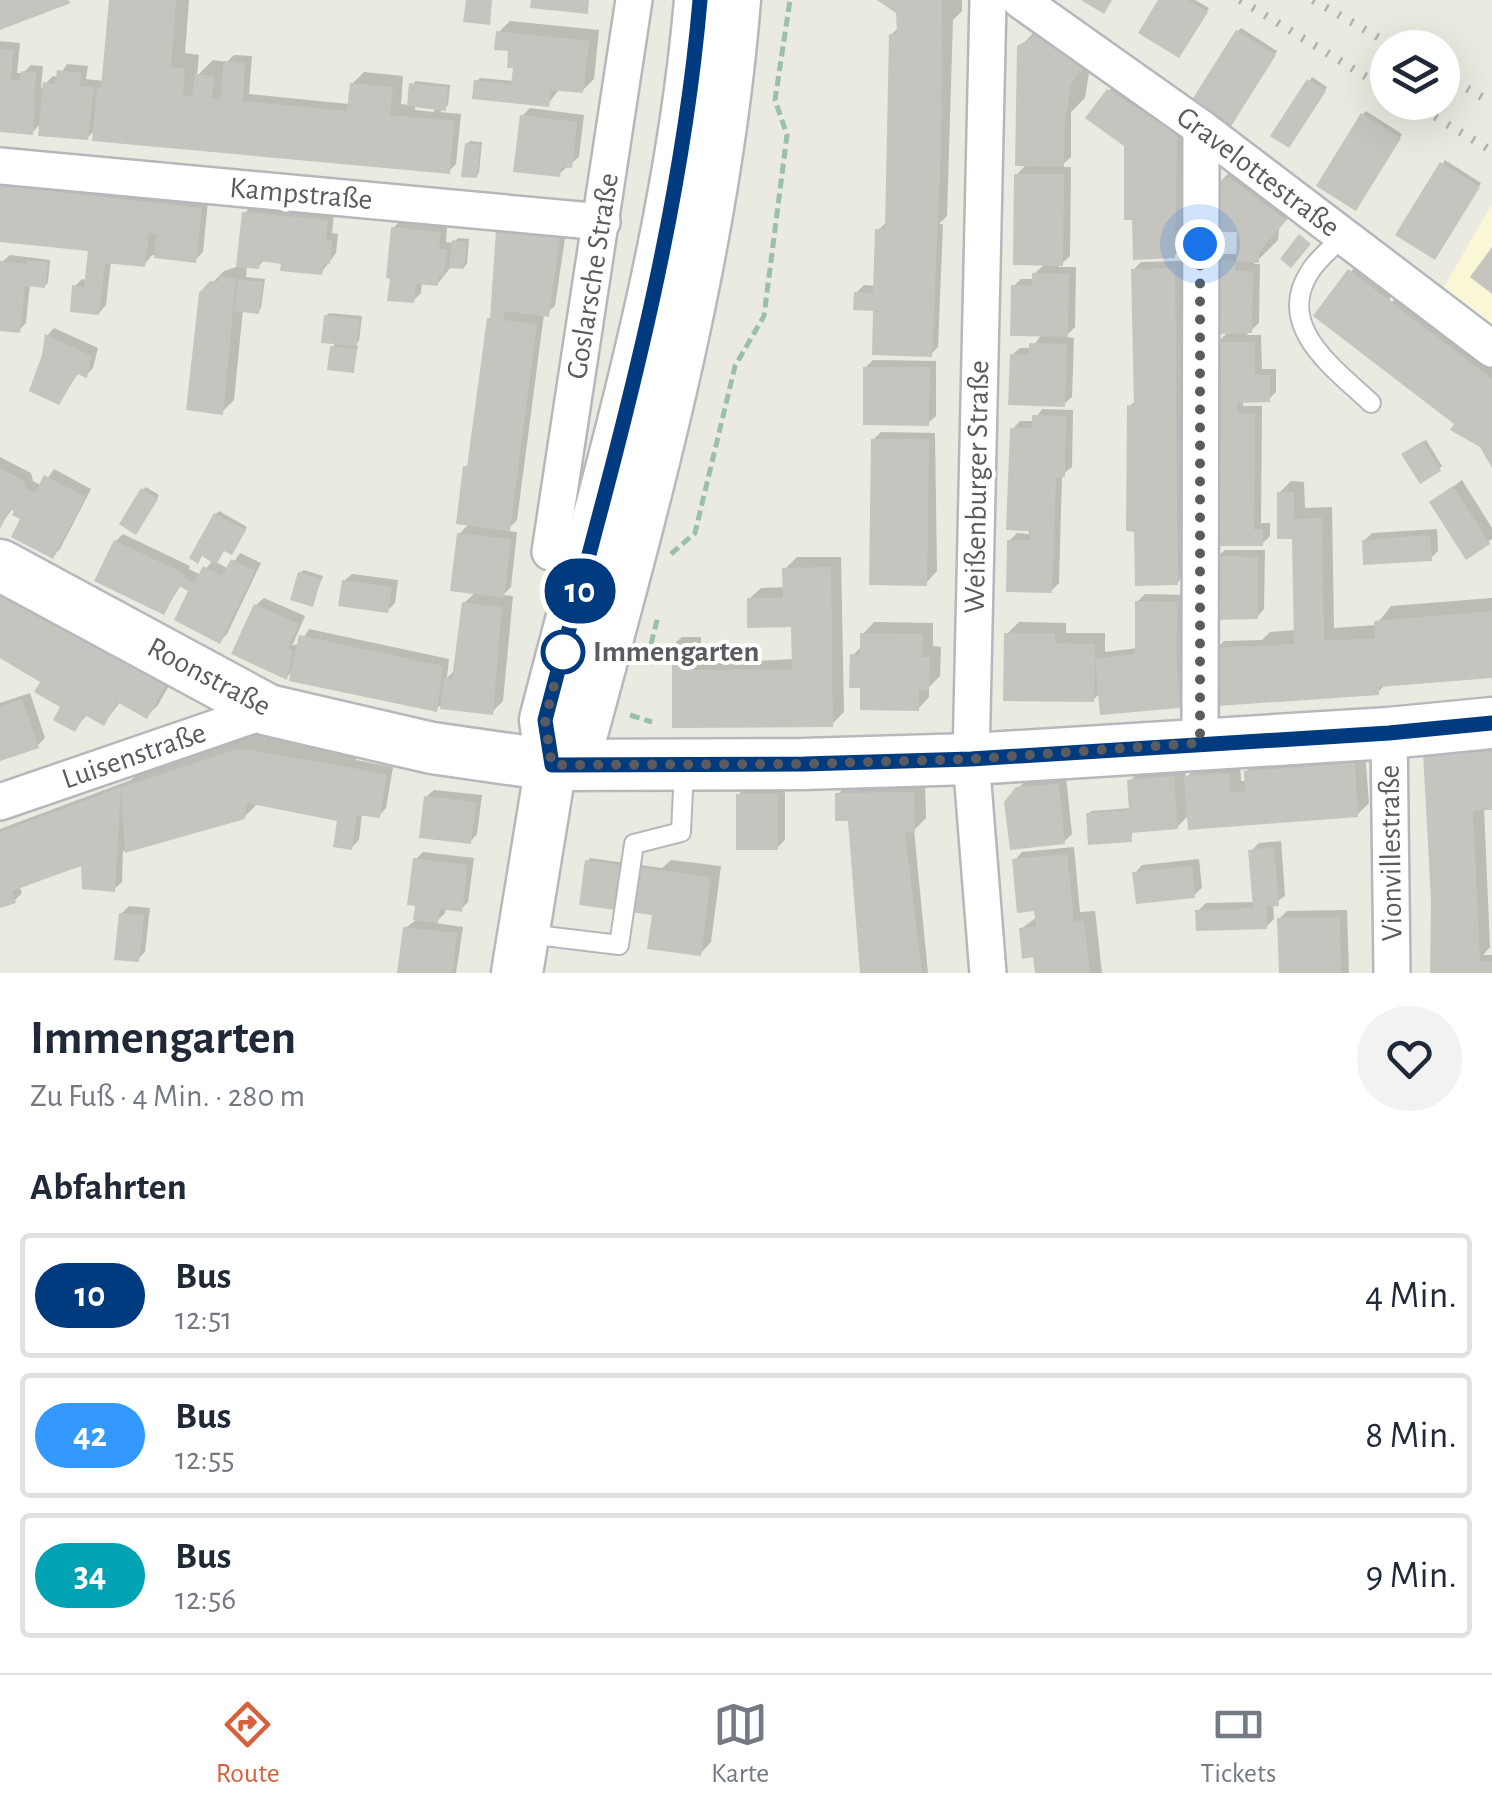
<!DOCTYPE html>
<html lang="de">
<head>
<meta charset="utf-8">
<style>
  :root { --surface:#fff; --page:#f2f2f3; --text:#1f2937; --muted:#747a83; --line:#e0e1e3; --accent:#d7613b }
  body { margin:0; font-family:"Alegreya Sans",sans-serif; background:var(--page); color:var(--text); height:100vh; display:flex; flex-direction:column; font-size:38px; white-space:nowrap }
  * { box-sizing:border-box; margin:0 }
  p { font-size:32px; color:var(--muted) }
  .icon { flex:none; width:55px; height:55px; fill:none; stroke:currentColor; stroke-width:2; stroke-linecap:round; stroke-linejoin:round }
  .map { position:relative; height:973px; overflow:hidden }
  .details { display:flex; flex-direction:column; background:var(--surface); flex:1 }
  .details>* { flex:none }
  .badge { padding:0 20px; border-radius:32px; font-size:35px; line-height:65px }
  .tools { position:absolute; left:1370px; top:30px; display:grid; gap:20px }
  .tools a { display:grid; place-items:center; width:90px; height:90px; border-radius:50%; background:var(--surface); box-shadow:0 10px 40px #0002; font-size:50px }
  .you { position:absolute; width:50px; height:50px; margin:-25px; border:8px solid #fff; border-radius:50%; background:#1a73e8; box-shadow:0 0 0 15px #1a73e833 }
  .map>.badge { position:absolute; translate:-50% -50%; box-shadow:0 0 0 5px #fff }
  h2 { padding:0 30px; font-size:38px; line-height:90px }
  .round { display:grid; place-items:center; flex:none; width:105px; height:105px; border-radius:52px; background:var(--page) }
  .summary { display:flex; align-items:center; justify-content:space-between; height:170px; padding:0 30px }
  h1 { font-size:48px; font-weight:700; line-height:75px }
  ul { padding:0; list-style:none }
  li { display:flex; align-items:center; gap:30px; height:125px; margin:0 20px 15px; padding:0 10px; border:5px solid var(--line); border-radius:10px }
  li div { flex:1 }
  li b { display:block; font-size:38px }
  li em { font-style:normal }
  li .badge { min-width:110px; font-weight:700; text-align:center }
  .menu { display:flex; justify-content:space-around; align-items:center; height:140px; border-top:2px solid var(--line); background:var(--surface); font-size:28px; color:var(--muted) }
  .menu a { display:grid; justify-items:center; gap:5px }
  .menu .selected { color:var(--accent) }
  .map>svg:first-child { display:block }
  .commercial { fill:#faf7d7 }
  .shadow { fill:#0003; fill-rule:evenodd }
  .building { fill:#c6c4be }
  .lines { fill:none; stroke-linecap:round; stroke-linejoin:round }
  .lane-casing { stroke:#b6b7bc; stroke-width:22 }
  .street-casing { stroke:#b6b7bc; stroke-width:40 }
  .secondary-casing { stroke:#b7b8be; stroke-width:55 }
  .path { stroke:#9ac0ab; stroke-width:5; stroke-dasharray:10 5; stroke-linecap:butt }
  .lane { stroke:#fff; stroke-width:18 }
  .street { stroke:#fff; stroke-width:35 }
  .secondary { stroke:#fff; stroke-width:50 }
  .rail { stroke:#b1b2b2; stroke-width:8; stroke-dasharray:2.5 12; stroke-linecap:butt }
  .line-casing { stroke:#fff; stroke-width:22 }
  .line { stroke:#003b80; stroke-width:15 }
  .walk { stroke:#595b60; stroke-width:10; stroke-dasharray:0 18 }
  .stop-dot { fill:#fff; stroke:#003b80; stroke-width:5 }
  .labels { text-anchor:middle; dominant-baseline:central; stroke-width:8; stroke-linejoin:round; paint-order:stroke }
  .street-label { font-size:30px; fill:#595b60; stroke:#fff }
  .stop-label { font-size:30px; font-weight:bold; fill:#595b60; stroke:#fff; text-anchor:start }
</style>
</head>
<body>
<div class="map">
<svg width="1492" height="973" viewBox="0 0 1492 973">
  <rect width="100%" height="100%" fill="#ebeae1"/>
  <!-- commercial -->
  <polygon class="commercial" points="1492,204 1492,336 1441,292"/>
  <!-- shadow -->
  <g class="shadow">
    <path d="M 111,0 L 189,0 L 185,53 L 199,55 L 197,76 L 213,60 L 227,62 L 234,55 L 252,56 L 249,94 L 349,104 L 352,84 L 364,72 L 403,76 L 401,104 L 409,105 L 415,81 L 450,85 L 448,105 L 440,112 L 461,114 L 456,164 L 449,171 L 96,129 L 87,138 L 42,122 L 32,133 L 0,130 L 0,41 L 20,43 L 17,73 L 23,73 L 31,65 L 43,66 L 41,88 L 53,76 L 59,77 L 67,64 L 88,66 L 86,79 L 104,81 ZM 415,105 L 435,107 L 434,112 L 415,110 Z"/>
    <polygon points="881,0 962,0 962,11 953,20 947,216 939,224 943,224 938,347 931,354 856,293 864,285 876,286 878,230 887,222 891,35 899,27 898,11"/>
    <polygon points="1161,0 1195,0 1209,8 1182,52"/>
    <polygon points="510,21 599,30 594,79 582,91 560,88 548,104 477,81 480,78 514,81 516,66 511,49 499,32"/>
    <polygon points="1041,25 1091,61 1085,98 1071,112 1071,157 1060,167 1071,167 1070,256 1058,267 1076,267 1075,327 1065,337 1074,338 1072,397 1064,404 1012,355 1020,348 1032,348 1042,334 1014,286 1021,279 1034,279 1034,274 1046,263 1016,175 1027,164 1020,47"/>
    <polygon points="1241,28 1277,51 1233,122 1238,31"/>
    <polygon points="1129,70 1197,112 1194,162 1181,175 1181,248 1174,256 1109,91"/>
    <polygon points="1312,77 1327,87 1291,142 1273,135"/>
    <polygon points="530,108 584,115 579,157 559,174 522,116"/>
    <polygon points="1366,111 1402,134 1358,205 1363,114"/>
    <polygon points="470,141 482,142 479,173 476,176 467,144"/>
    <polygon points="1445,160 1481,183 1437,253 1398,234"/>
    <polygon points="1234,168 1305,198 1279,229 1278,240 1254,264 1260,264 1259,323 1246,335 1261,335 1262,369 1276,369 1276,392 1269,399 1243,400 1243,406 1262,406 1261,523 1270,523 1270,536 1262,544 1216,544 1217,343 1229,331 1217,261 1224,254 1239,254 1240,229 1213,189"/>
    <polygon points="0,181 208,201 203,252 195,260 152,255 144,265 111,261 106,305 99,313 74,287 82,279 87,280 90,249 0,240"/>
    <polygon points="252,205 334,213 332,233 338,234 336,253 321,273 265,259 258,267 247,265 246,277 265,279 261,308 258,311 243,309 234,400 222,412 201,294 224,271 239,266 245,213"/>
    <polygon points="401,220 447,225 446,242 454,243 458,238 469,239 467,264 464,267 452,266 437,284 422,282 421,293 413,301 393,228"/>
    <polygon points="506,225 566,231 555,306 544,314 517,520 506,531 517,532 511,587 503,595 513,596 503,701 492,712 439,706 436,709 294,669 287,677 234,653 256,605 264,598 305,616 292,646 300,643 309,629 449,659 447,678 456,669 464,603 476,592 459,534 470,523 465,467 470,462 489,319 492,316 499,232"/>
    <polygon points="10,255 50,260 48,283 44,286 30,284 26,323 19,330 0,328 2,262"/>
    <polygon points="1181,261 1184,575 1177,583 1130,406 1136,400 1133,270 1141,262"/>
    <polygon points="1358,263 1395,291 1389,299 1392,302 1412,281 1492,343 1492,463 1466,415 1317,315"/>
    <polygon points="329,313 362,316 359,341 354,346 358,346 353,370 332,347 337,342 326,316"/>
    <polygon points="54,328 98,348 93,368 86,375 79,372 59,402 44,356 47,336"/>
    <polygon points="873,360 936,361 936,416 928,423 865,368"/>
    <polygon points="1042,409 1073,410 1072,467 1062,475 1059,583 1051,591 1009,541 1017,533 1029,534 1013,429 1020,421 1034,421"/>
    <polygon points="881,432 935,433 937,571 926,583 873,440"/>
    <polygon points="1426,440 1442,466 1439,469 1408,451"/>
    <polygon points="0,457 31,473 33,481 42,486 54,469 91,489 60,549 53,556 13,508 0,526"/>
    <polygon points="1462,480 1492,528 1492,539 1467,556 1432,502"/>
    <polygon points="1291,481 1304,482 1305,508 1332,507 1334,628 1376,625 1391,606 1492,598 1492,676 1386,684 1378,692 1216,649 1224,641 1262,640 1270,632 1296,630 1294,537 1279,493"/>
    <polygon points="146,487 159,495 139,529 143,490"/>
    <polygon points="219,511 247,527 234,549 225,548 216,562 229,569 240,553 261,563 227,634 220,641 192,590 181,585 164,612 116,541 123,534 190,566 189,569 201,575 213,560 216,514"/>
    <polygon points="1437,529 1438,551 1431,558 1364,541 1372,533"/>
    <polygon points="1225,550 1265,550 1264,609 1257,617 1217,557"/>
    <polygon points="797,557 841,557 844,712 832,724 727,726 674,644 682,637 701,637 701,664 794,659 794,625 749,599 761,588 785,587 785,569"/>
    <polygon points="304,570 323,576 312,604 300,573"/>
    <polygon points="352,574 398,580 395,603 387,611 344,581"/>
    <polygon points="1145,594 1184,595 1182,641 1187,641 1191,694 1179,706 1101,692 1093,700 1007,634 1019,622 1066,623 1066,633 1105,633 1105,652 1138,648 1137,602"/>
    <polygon points="874,622 933,623 933,646 941,647 940,676 929,687 929,697 918,709 852,656 863,645 863,634"/>
    <polygon points="0,656 177,671 158,705 147,716 121,701 104,723 88,714 74,729 63,706 44,681"/>
    <polygon points="30,693 45,738 38,745 0,759 0,703"/>
    <polygon points="257,733 357,751 356,760 393,767 386,808 379,816 362,814 359,840 351,848 339,819 258,803 244,817 123,851 122,882 114,889 83,862 19,886 22,893 14,901 0,906 0,829 131,780 139,773"/>
    <polygon points="1492,739 1492,808 1484,808 1490,947 1483,955 1492,955 1492,973 1432,973 1433,900 1426,754"/>
    <polygon points="1365,753 1369,803 1357,815 1190,814 1177,827 1133,830 1131,839 1088,814 1091,811 1132,808 1130,781 1141,770 1184,766 1186,778 1199,765 1240,762 1241,781 1247,781 1246,772 1258,760"/>
    <polygon points="1066,777 1072,834 1064,842 1018,789 1026,780"/>
    <polygon points="925,782 926,818 914,830 928,973 863,973 850,818 838,794 849,783"/>
    <polygon points="746,787 785,787 785,840 777,848 738,795"/>
    <polygon points="434,790 482,795 477,834 470,842 426,797"/>
    <polygon points="1281,841 1285,896 1273,904 1274,919 1266,927 1198,911 1206,903 1255,902 1251,851 1259,843"/>
    <polygon points="1074,847 1080,912 1095,911 1102,973 1037,973 1035,954 1021,929 1037,917 1015,860 1022,852"/>
    <polygon points="423,852 474,858 468,902 461,909 446,908 445,913 435,923 463,927 456,973 400,973 405,928 415,921 418,904 415,860"/>
    <polygon points="590,858 662,868 671,860 721,866 711,942 700,954 654,912 587,861"/>
    <polygon points="1199,859 1202,888 1194,895 1135,873 1142,865"/>
    <polygon points="129,906 150,908 145,952 138,959 121,914"/>
    <polygon points="1347,910 1349,973 1281,973 1279,919 1287,911"/>
  </g>
  <!-- building -->
  <g class="building">
    <polygon points="0,0 68,0 71,3 0,30"/>
    <polygon points="109,0 176,0 171,67 185,69 183,95 192,96 195,74 214,76 212,98 220,99 224,61 245,63 243,101 347,111 350,83 393,87 390,115 454,121 450,174 92,141 97,87 101,88"/>
    <polygon points="466,0 492,0 490,25 463,22"/>
    <polygon points="531,0 589,0 588,14 530,8"/>
    <polygon points="877,0 942,0 941,149 932,357 872,355 873,311 853,310 854,292 873,293 875,229 885,229 889,34 897,34 896,13"/>
    <polygon points="1081,0 1112,0 1104,14"/>
    <polygon points="1158,0 1188,0 1208,12 1179,58 1138,33"/>
    <polygon points="1236,30 1276,55 1230,128 1190,103"/>
    <polygon points="496,31 589,41 583,93 551,90 549,107 472,99 474,80 511,84 513,68 507,68 508,51 494,50"/>
    <polygon points="1039,34 1084,67 1071,84 1065,122 1064,167 1015,166 1017,46"/>
    <polygon points="0,49 13,50 11,80 20,81 21,71 36,73 33,135 0,132"/>
    <polygon points="57,70 81,73 80,86 94,87 88,140 38,136 43,82 55,84"/>
    <polygon points="1307,79 1326,91 1289,148 1270,136"/>
    <polygon points="409,83 448,87 446,111 407,106"/>
    <polygon points="1107,89 1177,133 1175,258 1133,260 1132,220 1124,220 1124,146 1085,118"/>
    <polygon points="1361,113 1401,138 1356,211 1316,186"/>
    <polygon points="520,115 577,122 572,168 561,167 560,177 513,172"/>
    <polygon points="465,143 480,145 477,178 461,177"/>
    <polygon points="1440,162 1480,187 1435,260 1395,235"/>
    <polygon points="1014,174 1064,174 1063,266 1013,265"/>
    <polygon points="1229,177 1286,220 1259,252 1259,263 1236,261 1235,271 1253,271 1252,333 1214,334 1214,260 1236,261 1237,232 1214,232 1210,188"/>
    <polygon points="0,185 202,208 196,263 154,258 156,234 149,233 145,267 105,263 99,315 70,312 72,285 84,287 88,251 0,242"/>
    <polygon points="242,212 328,220 326,240 332,241 330,264 324,263 322,275 280,271 281,264 260,261 259,269 236,267"/>
    <polygon points="391,227 441,232 439,249 447,250 444,277 439,276 438,286 416,284 414,303 387,301 390,279 386,278"/>
    <polygon points="496,231 560,237 549,317 505,311 503,320 537,324 510,531 456,524 463,466 467,467 487,318 490,318"/>
    <polygon points="1299,234 1311,244 1291,268 1280,259"/>
    <polygon points="452,240 467,242 464,269 449,268"/>
    <polygon points="1492,247 1492,294 1470,277"/>
    <polygon points="27,260 48,262 45,288 25,286 20,333 0,331 0,261 27,264"/>
    <polygon points="1175,268 1178,585 1135,586 1134,532 1126,531 1127,405 1134,406 1131,269"/>
    <polygon points="1348,269 1492,379 1492,468 1480,447 1450,430 1454,424 1313,316"/>
    <polygon points="1032,273 1069,274 1068,337 1010,336 1011,285 1032,285"/>
    <polygon points="219,276 236,278 223,415 186,410 199,293 210,281 218,282"/>
    <polygon points="238,279 263,282 259,314 234,311"/>
    <polygon points="324,315 360,319 357,346 321,343"/>
    <polygon points="45,334 92,356 87,378 77,374 59,405 29,391 42,355"/>
    <polygon points="1214,342 1255,342 1255,375 1270,375 1270,402 1237,403 1237,413 1255,413 1254,530 1263,529 1263,546 1214,546"/>
    <polygon points="1029,343 1067,344 1065,407 1008,405 1010,354 1029,355"/>
    <polygon points="330,346 357,349 354,373 327,370"/>
    <polygon points="863,367 930,367 929,426 863,425"/>
    <polygon points="1032,415 1066,416 1065,477 1056,478 1052,593 1006,592 1007,540 1030,540 1030,531 1006,530 1010,428 1032,428"/>
    <polygon points="871,439 929,439 927,586 869,585"/>
    <polygon points="1423,441 1441,471 1420,484 1401,454"/>
    <polygon points="0,468 24,481 26,488 35,493 44,475 86,497 53,559 11,537 20,519 12,515 14,511 10,509 0,529"/>
    <polygon points="1453,486 1490,544 1466,560 1429,502"/>
    <polygon points="141,488 158,499 136,535 119,524"/>
    <polygon points="1277,492 1294,492 1294,519 1322,518 1324,641 1375,638 1374,621 1492,611 1492,678 1379,687 1379,695 1217,706 1214,648 1294,644 1292,539 1277,539"/>
    <polygon points="214,513 246,530 232,555 224,551 216,565 202,556 198,564 189,558"/>
    <polygon points="457,533 511,539 504,598 450,591"/>
    <polygon points="1430,535 1432,561 1363,565 1362,540"/>
    <polygon points="114,540 185,574 183,577 194,583 203,566 222,576 231,559 255,571 220,644 174,620 188,591 179,586 164,615 94,581"/>
    <polygon points="1215,556 1258,557 1258,619 1214,620"/>
    <polygon points="831,567 833,727 672,728 672,643 694,643 694,670 792,669 791,627 747,628 747,598 783,598 782,568"/>
    <polygon points="298,572 321,579 313,607 290,600"/>
    <polygon points="342,580 392,587 388,613 338,606"/>
    <polygon points="0,592 167,683 147,719 117,702 104,726 85,715 75,732 53,720 60,707 34,692 40,682 0,658"/>
    <polygon points="1135,601 1178,602 1176,651 1180,708 1100,715 1095,659 1135,654"/>
    <polygon points="462,602 502,607 493,715 440,709 444,677 452,679"/>
    <polygon points="254,604 299,624 288,649 293,650 287,680 231,654"/>
    <polygon points="860,633 923,634 922,657 930,657 929,691 919,690 919,711 860,710 860,688 849,688 850,654 860,655"/>
    <polygon points="1004,633 1055,633 1055,643 1095,644 1094,702 1003,701"/>
    <polygon points="299,635 443,666 437,712 289,681"/>
    <polygon points="22,699 39,748 0,761 0,707"/>
    <polygon points="240,748 387,774 380,818 357,815 352,850 333,847 337,821 247,803 245,819 125,853 121,787"/>
    <polygon points="1492,749 1492,810 1473,811 1480,961 1492,961 1492,973 1430,973 1431,900 1423,753"/>
    <polygon points="1355,763 1358,817 1188,830 1184,776 1229,773 1230,792 1245,791 1244,771"/>
    <polygon points="1174,776 1178,829 1131,833 1132,842 1088,845 1086,813 1129,810 1127,780"/>
    <polygon points="1059,784 1065,844 1010,850 1004,802 1016,787"/>
    <polygon points="121,787 115,892 82,889 81,866 12,891 16,903 0,908 0,832"/>
    <polygon points="914,792 915,832 905,832 922,973 860,973 848,821 835,821 835,793"/>
    <rect x="736" y="794" width="42" height="56"/>
    <polygon points="424,796 476,802 471,844 419,838"/>
    <polygon points="1274,847 1279,906 1267,907 1267,929 1196,931 1195,910 1253,908 1248,850"/>
    <polygon points="1067,854 1074,922 1084,921 1090,973 1035,973 1033,957 1022,959 1019,928 1036,926 1034,911 1017,913 1012,859"/>
    <polygon points="413,858 468,865 462,912 440,909 438,923 413,920 415,906 407,905"/>
    <polygon points="585,860 711,877 701,956 647,949 652,915 579,905"/>
    <polygon points="1192,866 1195,898 1136,904 1132,872"/>
    <polygon points="119,913 144,915 139,962 114,960"/>
    <polygon points="1340,917 1341,973 1279,973 1277,918"/>
    <polygon points="403,927 457,933 452,973 397,973"/>
  </g>
  <g class="lines">
    <defs>
      <g id="lane">
        <path d="M 1343,236 C 1333,247 1319,258 1311,270 C 1273,326 1334,368 1371,403"/>
        <polyline points="528,934 619,945 634,844 681,832 684,770"/>
      </g>
      <g id="street">
        <polyline points="988,0 971,759 988,973"/>
        <polyline points="1020,0 1201,128 1492,349"/>
        <polyline points="0,166 602,222"/>
        <polyline points="550,552 634,0"/>
        <polyline points="1389,733 1392,973"/>
        <polyline points="1200,743 1201,128"/>
        <polyline points="0,802 268,710"/>
      </g>
      <g id="secondary">
        <polyline points="0,565 268,710 432,748 551,765 803,764 971,759 1389,733 1492,723"/>
        <path d="M 551,765 L 583,730 C 648,490 715,249 735,0"/>
        <path d="M 517,973 L 551,765 L 545,720 C 606,482 679,247 700,0"/>
      </g>
    </defs>
    <!-- lane casing -->
    <use href="#lane" class="lane-casing"/>
    <!-- street casing -->
    <use href="#street" class="street-casing"/>
    <!-- secondary casing -->
    <use href="#secondary" class="secondary-casing"/>
    <!-- path -->
    <g class="path">
      <polyline points="671,554 695,533 735,366 764,316 787,135 775,100 790,0"/>
      <polyline points="651,644 658,616"/>
      <polyline points="630,715 652,722"/>
    </g>
    <!-- lane -->
    <use href="#lane" class="lane"/>
    <!-- street -->
    <use href="#street" class="street"/>
    <!-- secondary -->
    <use href="#secondary" class="secondary"/>
    <!-- rail -->
    <g class="rail">
      <polyline points="1240,0 1388,90"/>
      <polyline points="1313,0 1397,48"/>
      <polyline points="1442,74 1492,103"/>
      <polyline points="1410,102 1492,151"/>
    </g>
  </g>
  <g class="lines">
    <defs>
      <path id="line" d="M 700,0 C 679,246 607,482 545,720 L 552,765 L 804,764 L 971,759 L 1389,733 L 1492,723"/>
    </defs>
    <!-- line casing -->
    <use href="#line" class="line-casing"/>
    <!-- line -->
    <use href="#line" class="line"/>
    <!-- walk -->
    <polyline class="walk" points="563,652 545,720 552,765 804,764 971,759 1200,743 1200,244"/>
  </g>
  <!-- markers -->
  <circle class="stop-dot" cx="563" cy="652" r="20"/>
  <g class="labels">
    <!-- street labels -->
    <g class="street-label">
      <text transform="translate(1258 172) rotate(37)">Gravelottestraße</text>
      <text transform="translate(301 194) rotate(5)">Kampstraße</text>
      <text transform="translate(593 276) rotate(-81)">Goslarsche Straße</text>
      <text transform="translate(977 487) rotate(-89)">Weißenburger Straße</text>
      <text transform="translate(209 677) rotate(28)">Roonstraße</text>
      <text transform="translate(134 756) rotate(-19)">Luisenstraße</text>
      <text transform="translate(1391 853) rotate(-91)">Vionvillestraße</text>
    </g>
    <!-- stop labels -->
    <g class="stop-label">
      <text x="593" y="652">Immengarten</text>
    </g>
  </g>
</svg>
<div class="tools">
<a><svg class="icon" aria-label="layers" viewBox="0 0 24 24"><path d="M12 4l9 5-9 5-9-5zM3 14l9 5 9-5"/></svg></a>
</div>
<div class="you" style="left:1200px;top:244px"></div>
<b class="badge" style="left:580px;top:591px;background:#003b80;color:#fff">10</b>
</div>
<section class="details">
<div class="summary"><div><h1>Immengarten</h1><p>Zu Fuß · 4 Min. · 280 m</p></div><a class="round"><svg class="icon" aria-label="heart" viewBox="0 0 24 24"><path d="M12 20l-8-8c-3-5 5-10 8-4 3-6 11-1 8 4z"/></svg></a></div>
<h2>Abfahrten</h2>
<ul>
<li><span class="badge" style="background:#003b80;color:#fff">10</span><div><b>Bus</b><p>12:51</p></div><em>4 Min.</em></li>
<li><span class="badge" style="background:#39f;color:#fff">42</span><div><b>Bus</b><p>12:55</p></div><em>8 Min.</em></li>
<li><span class="badge" style="background:#00a3b4;color:#fff">34</span><div><b>Bus</b><p>12:56</p></div><em>9 Min.</em></li>
</ul>
</section>
<nav class="menu">
<a class="selected"><svg class="icon" aria-label="directions" viewBox="0 0 24 24"><path d="M12 3l9 9-9 9-9-9zM9 14v-3h6M13 9l2 2-2 2"/></svg>Route</a>
<a><svg class="icon" aria-label="map" viewBox="0 0 24 24"><path d="M3 6l6-2 6 2 6-2v14l-6 2-6-2-6 2zM9 4v14M15 6v14"/></svg>Karte</a>
<a><svg class="icon" aria-label="tickets" viewBox="0 0 24 24"><path d="M3 7h18v10H3zM15 7v10"/></svg>Tickets</a>
</nav>
</body>
</html>
